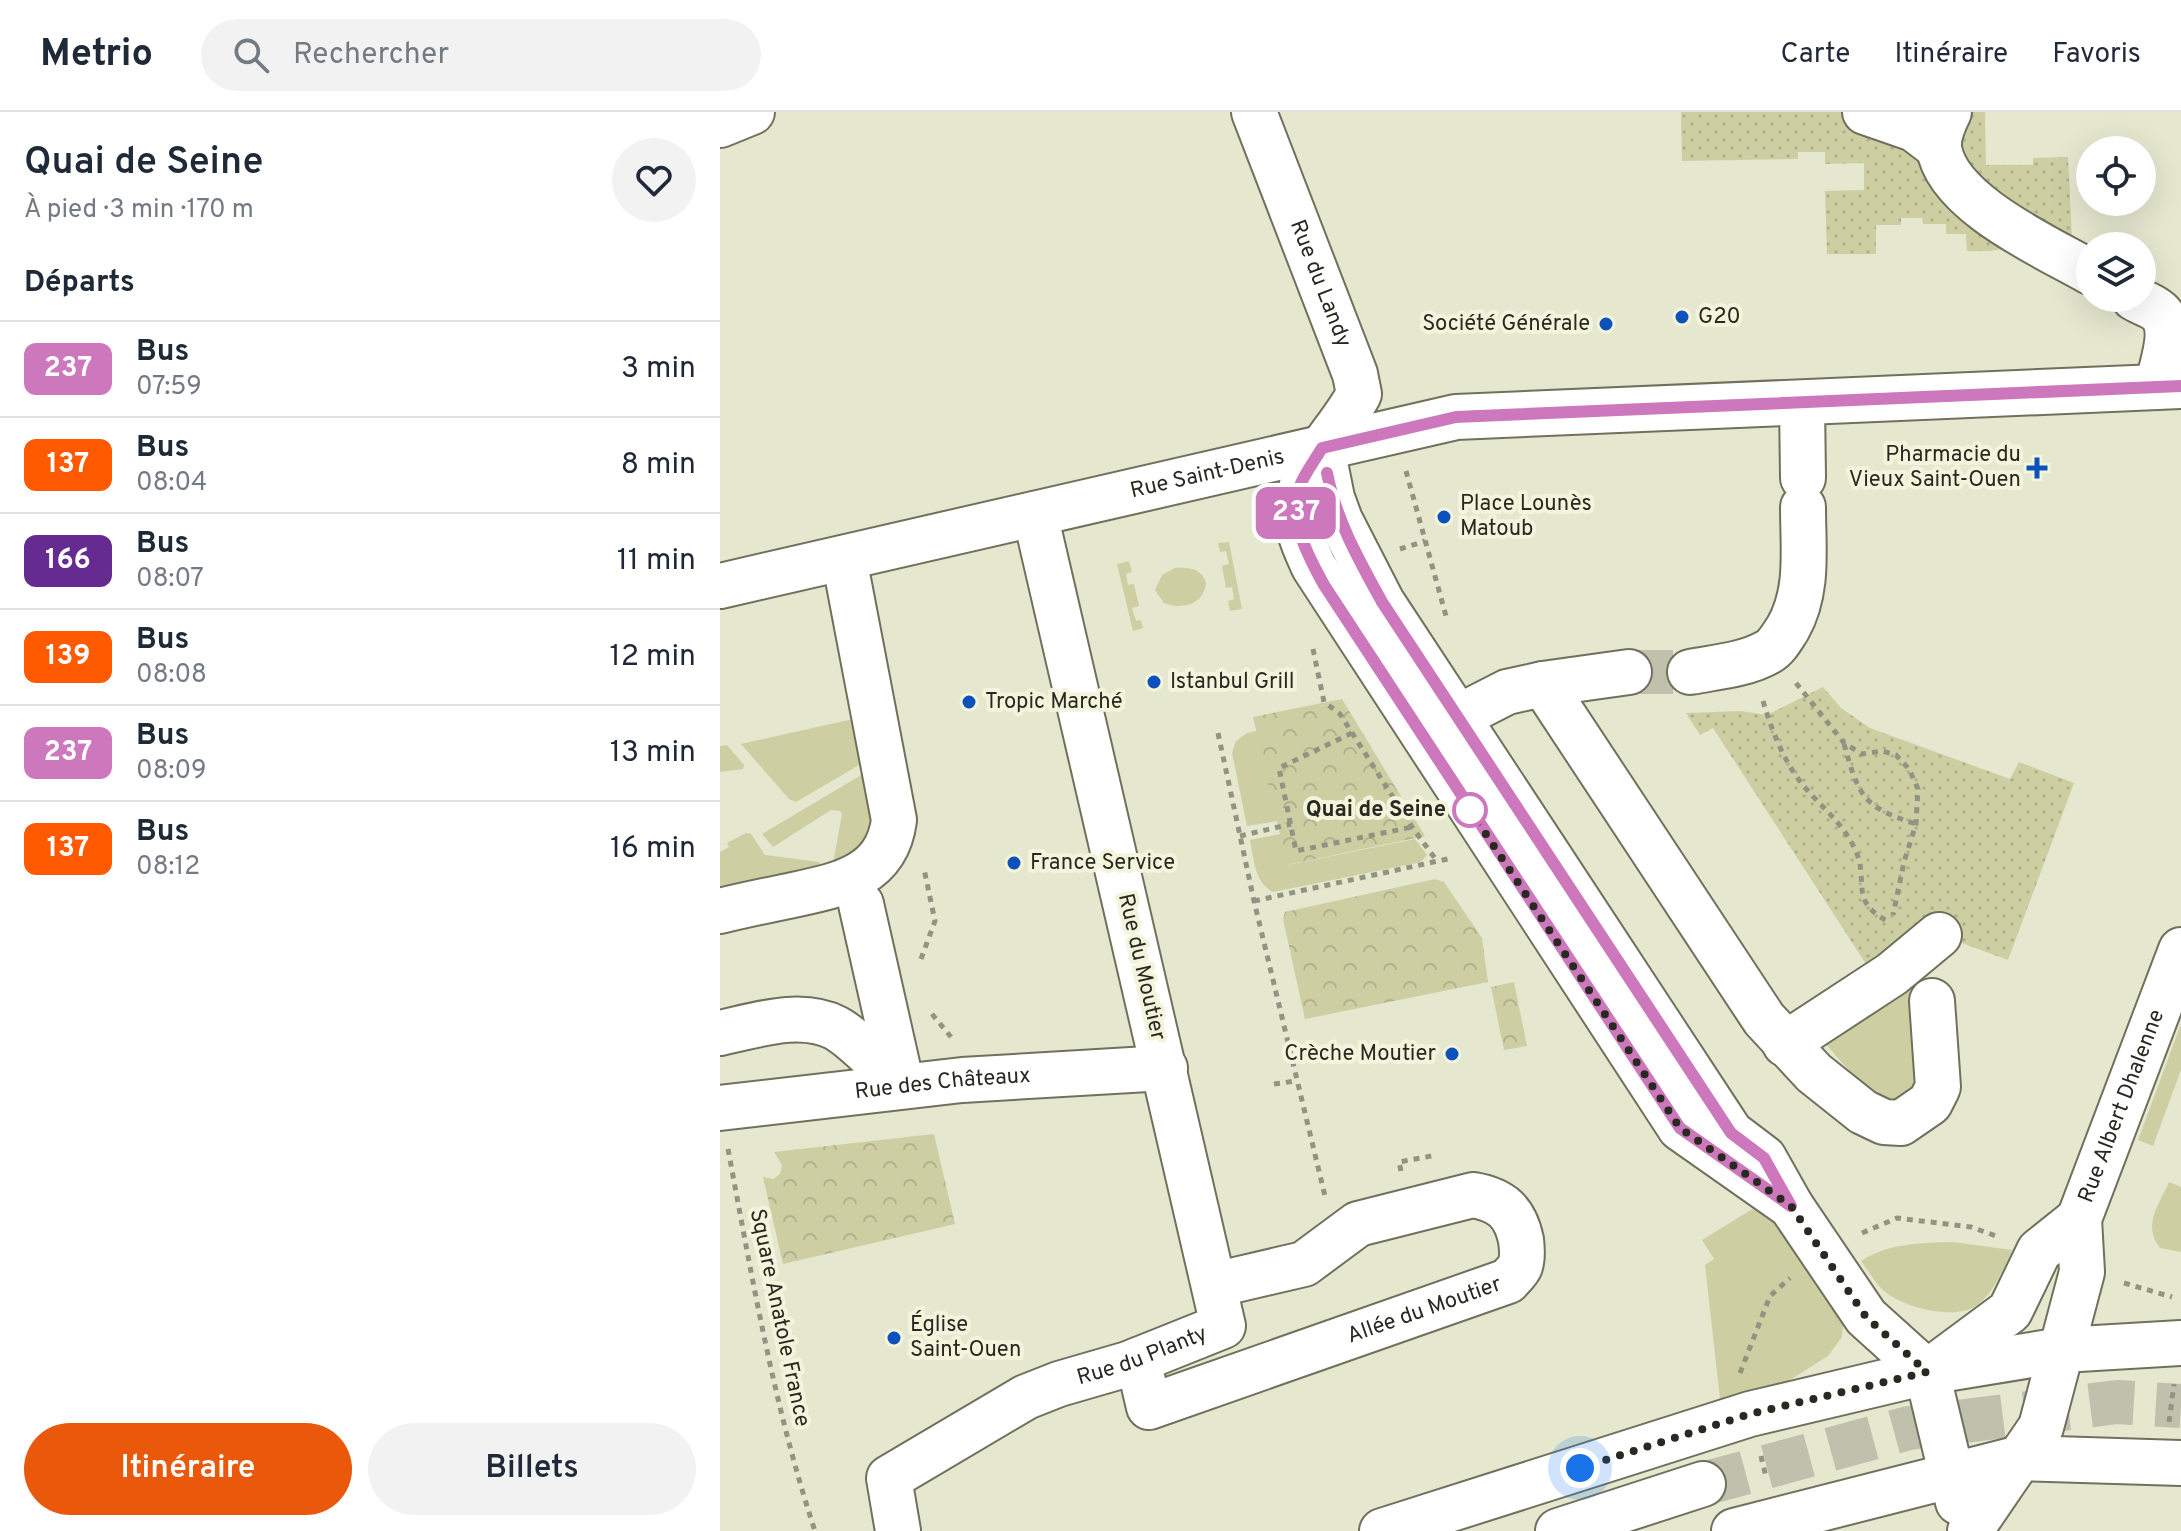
<!DOCTYPE html>
<html lang="fr">
<head>
<meta charset="utf-8">
<style>
  :root { --surface:#fff; --page:#f2f2f3; --text:#1f2937; --muted:#747a83; --line:#e0e1e3; --accent:#ea580c }
  body { margin:0; font-family:Overpass,sans-serif; background:var(--page); color:var(--text); height:100vh; display:flex; flex-direction:column; font-size:30px; white-space:nowrap }
  * { box-sizing:border-box; margin:0 }
  p { font-size:26px; color:var(--muted) }
  .icon { flex:none; width:44px; height:44px; fill:none; stroke:currentColor; stroke-width:2; stroke-linecap:round; stroke-linejoin:round }
  .map { position:relative; flex:1; overflow:hidden }
  .drawer { display:flex; flex-direction:column; background:var(--surface); width:720px }
  .drawer>* { flex:none }
  .badge { padding:0 16px; border-radius:12px; font-size:28px; line-height:52px }
  .controls { position:absolute; left:1356px; top:24px; display:grid; gap:16px }
  .controls a { display:grid; place-items:center; width:80px; height:80px; border-radius:50%; background:var(--surface); box-shadow:0 8px 32px #0002; font-size:40px }
  .you { position:absolute; width:40px; height:40px; margin:-20px; border:6px solid #fff; border-radius:50%; background:#1a73e8; box-shadow:0 0 0 12px #1a73e833 }
  .map>.badge { position:absolute; translate:-50% -50%; box-shadow:0 0 0 4px #fff }
  h2 { padding:0 24px; font-size:30px; line-height:72px }
  .round { display:grid; place-items:center; flex:none; width:84px; height:84px; border-radius:42px; background:var(--page) }
  .head { display:flex; align-items:center; justify-content:space-between; height:136px; padding:0 24px }
  h1 { font-size:38px; font-weight:600; line-height:60px }
  .action { display:flex; gap:16px; margin-top:auto; padding:16px 24px }
  .action a { flex:1; height:92px; border-radius:48px; background:var(--accent); color:#fff; font-size:32px; font-weight:600; line-height:92px; text-align:center }
  .action a+a { background:var(--page); color:var(--text) }
  ul { padding:0; list-style:none }
  li { display:flex; align-items:center; gap:24px; height:96px; padding:0 24px; border-top:2px solid var(--line) }
  li div { flex:1 }
  li b { display:block; font-size:30px }
  li em { font-style:normal }
  li .badge { min-width:88px; font-weight:700; text-align:center }
  header { display:flex; align-items:center; gap:48px; box-sizing:border-box; height:112px; padding:0 40px; background:var(--surface); border-bottom:2px solid var(--line) }
  header strong { font-size:38px }
  nav { display:flex; gap:44px; margin-inline-start:auto; font-size:28px }
  .search { width:560px; height:72px; background:var(--page); display:flex; align-items:center; gap:20px; box-sizing:border-box; padding:0 28px; border-radius:44px; color:var(--muted); font-size:30px }
  main { display:flex; flex:1; min-height:0 }
  .map>svg:first-child { display:block }
  .grass { fill:#cdcfa3 }
  .park { fill:url(#park-crowns) }
  .garden { fill:url(#garden-dots) }
  .lines { fill:none; stroke-linecap:round; stroke-linejoin:round }
  .minor-tunnel { stroke:#bfc1ac; stroke-width:44; stroke-dasharray:44 22; stroke-linecap:butt }
  .major-tunnel { stroke:#bfc1ac; stroke-width:44; stroke-dasharray:44 22; stroke-linecap:butt }
  .minor-casing { stroke:#70715c; stroke-width:48 }
  .major-casing { stroke:#70715c; stroke-width:48 }
  .path { stroke:#929483; stroke-width:5; stroke-dasharray:6 6; stroke-linecap:butt }
  .minor { stroke:#fff; stroke-width:44 }
  .major { stroke:#fff; stroke-width:44 }
  .line-casing { stroke:#fff; stroke-width:18 }
  .line { stroke:#cd78bd; stroke-width:12 }
  .walk { stroke:#282920; stroke-width:8; stroke-dasharray:0 14.4 }
  .poi-dot { fill:#0d51bc; stroke:#f3f4dc; stroke-width:3 }
  .stop-dot { fill:#fff; stroke:#cd78bd; stroke-width:4 }
  .labels { text-anchor:middle; dominant-baseline:central; stroke-width:8; stroke-linejoin:round; paint-order:stroke }
  .street-label { font-size:22px; fill:#282920; stroke:#f3f4dc }
  .poi-label { font-size:22px; fill:#282920; stroke:#f3f4dc; text-anchor:start }
  .stop-label { font-size:22px; font-weight:bold; fill:#282920; stroke:#f3f4dc; text-anchor:end }
</style>
</head>
<body>
<header>
<strong>Metrio</strong>
<div class="search"><svg class="icon" aria-label="search" viewBox="0 0 24 24"><circle cx="10" cy="10" r="6"/><path d="M15 15l6 6"/></svg>Rechercher</div>
<nav><a>Carte</a><a>Itinéraire</a><a>Favoris</a></nav>
</header>
<main>
<section class="drawer">
<div class="head"><div><h1>Quai de Seine</h1><p>À pied · 3 min · 170 m</p></div><a class="round"><svg class="icon" aria-label="heart" viewBox="0 0 24 24"><path d="M12 20l-8-8c-3-5 5-10 8-4 3-6 11-1 8 4z"/></svg></a></div>
<h2>Départs</h2>
<ul>
<li><span class="badge" style="background:#cd78bd;color:#fff">237</span><div><b>Bus</b><p>07:59</p></div><em>3 min</em></li>
<li><span class="badge" style="background:#ff5a00;color:#fff">137</span><div><b>Bus</b><p>08:04</p></div><em>8 min</em></li>
<li><span class="badge" style="background:#652b91;color:#fff">166</span><div><b>Bus</b><p>08:07</p></div><em>11 min</em></li>
<li><span class="badge" style="background:#ff5a00;color:#fff">139</span><div><b>Bus</b><p>08:08</p></div><em>12 min</em></li>
<li><span class="badge" style="background:#cd78bd;color:#fff">237</span><div><b>Bus</b><p>08:09</p></div><em>13 min</em></li>
<li><span class="badge" style="background:#ff5a00;color:#fff">137</span><div><b>Bus</b><p>08:12</p></div><em>16 min</em></li>
</ul>
<div class="action"><a>Itinéraire</a><a>Billets</a></div>
</section>
<div class="map">
<svg width="1461" height="1419" viewBox="0 0 1461 1419">
  <defs>
    <pattern id="park-crowns" width="20" height="18" patternUnits="userSpaceOnUse" patternTransform="scale(2)"><rect width="20" height="18" fill="#cdcfa3"/><path d="M2 6a3 3 0 1 1 6 0M12 15a3 3 0 1 1 6 0" fill="none" stroke="#b0b28c"/></pattern>
    <pattern id="garden-dots" width="8" height="8" patternUnits="userSpaceOnUse" patternTransform="scale(2)"><rect width="8" height="8" fill="#cdcfa3"/><path d="M2 2h.1M6 6h.1" fill="none" stroke="#b0b28c" stroke-width="1.8" stroke-linecap="round"/></pattern>
  </defs>
  <rect width="100%" height="100%" fill="#e5e7cf"/>
  <!-- grass -->
  <g class="grass">
    <polygon points="509,430 522,497 510,499 508,489 514,487 512,475 506,476 502,454 509,452 506,439 500,440 498,431"/>
    <polygon points="409,449 412,460 406,462 408,473 414,472 419,494 412,496 416,509 421,508 423,516 413,519 397,452"/>
    <path d="M 455,456 C 470,455 481,456 486,471 C 484,493 461,498 444,491 L 435,478 L 442,463 Z"/>
    <polygon points="610,603 546,648 558,709 527,714 512,641 516,629 527,621"/>
    <polygon points="142,605 151,646 76,690 69,687 21,632"/>
    <polygon points="7,633 24,653 23,657 0,660 0,634"/>
    <polygon points="153,656 156,725 111,762 122,702 120,699 111,698 53,735 42,722"/>
    <polygon points="26,721 31,722 45,743 99,750 104,755 0,785 0,740 9,735 7,731"/>
    <path d="M 560,722 L 568,753 L 695,727 L 707,743 L 701,750 L 553,780 C 534,770 534,747 530,728 Z"/>
    <path d="M 1193,877 L 1202,971 L 1172,992 C 1145,977 1125,955 1106,932 Z"/>
    <polygon points="1461,912 1461,958 1433,1034 1418,1028"/>
    <path d="M 1449,1070 L 1461,1075 L 1461,1140 L 1440,1136 C 1422,1112 1439,1093 1449,1070 Z"/>
    <polygon points="1034,1096 1043,1096 1052,1102 1121,1201 1123,1212 1122,1225 1108,1244 1040,1287 1001,1296 985,1153 994,1147 982,1128"/>
    <path d="M 1233,1130 L 1292,1138 C 1284,1156 1272,1185 1254,1195 C 1231,1208 1183,1195 1164,1179 C 1155,1171 1148,1158 1141,1149 C 1169,1131 1200,1131 1233,1130 Z"/>
  </g>
  <!-- park -->
  <g class="park">
    <polygon points="622,587 705,724 567,753 533,605"/>
    <polygon points="715,767 724,770 762,826 768,870 585,907 563,807 565,800"/>
    <polygon points="794,870 807,934 784,938 771,875"/>
    <polygon points="214,1022 235,1112 63,1152 42,1061 43,1065 53,1067 60,1062 62,1053 54,1040"/>
  </g>
  <!-- garden -->
  <g class="garden">
    <polygon points="961,0 1265,0 1266,53 1313,53 1313,46 1348,45 1352,126 1270,139 1247,139 1246,122 1226,122 1226,112 1203,112 1202,106 1181,106 1181,113 1156,113 1156,142 1107,142 1105,79 1144,78 1144,51 1105,52 1105,40 1078,40 1078,47 962,49"/>
    <polygon points="1103,575 1121,596 1150,616 1290,667 1299,650 1354,671 1288,848 1198,815 1148,855 993,616 980,623 966,601 1020,599 1047,603"/>
  </g>
  <g class="lines">
    <!-- minor-tunnel -->
    <polyline class="minor-tunnel" points="909,560 970,560"/>
    <!-- major-tunnel -->
    <polyline class="major-tunnel" points="983,1372 1189,1316 1397,1290 1461,1294"/>
    <defs>
      <g id="minor">
        <path id="s1" d="M 534,0 L 635,262 L 639,282 C 615,327 565,365 580,420 C 583,432 589,444 594,455 L 960,1016 L 1071,1094"/>
        <polyline points="1145,0 1194,17 1219,36"/>
        <path d="M 1229,0 C 1224,10 1218,24 1219,36 C 1227,91 1326,135 1370,160"/>
        <polyline points="0,13 32,0"/>
        <path d="M 1414,186 C 1422,191 1436,195 1442,203 C 1455,221 1441,255 1437,275"/>
        <polyline points="1082,291 1083,366"/>
        <polyline points="602,336 612,386 620,408 662,490 1011,1021 1044,1046 1071,1094 1146,1205 1207,1260"/>
        <path d="M 970,560 C 996,555 1025,553 1048,540 C 1057,535 1062,525 1068,516 C 1089,479 1083,437 1083,395"/>
        <polyline points="823,572 1044,907 1094,961 1143,1000 1164,1010 1181,1011 1210,991 1218,975 1212,889"/>
        <polyline points="740,604 787,580 823,572 909,560"/>
        <polyline points="141,792 182,974"/>
        <path d="M 0,799 C 24,793 49,788 73,783 C 120,773 167,764 174,708 L 124,446"/>
        <path d="M 0,921 C 37,913 81,898 116,916 C 136,927 164,958 182,974"/>
        <polyline points="1065,932 1172,862 1219,823"/>
        <path id="s2" d="M 0,996 L 242,968 L 445,956"/>
        <path id="s3" d="M 418,1248 L 429,1295 L 788,1169 C 792,1164 798,1159 800,1154 C 803,1146 802,1136 801,1128 C 795,1100 782,1088 753,1083 L 638,1112 L 584,1152 L 494,1173"/>
        <path id="s4" d="M 178,1419 L 169,1366 L 306,1285 L 339,1272 L 408,1252 L 503,1214 L 315,402"/>
      </g>
      <g id="major">
        <path id="s5" d="M 0,474 L 736,305 L 1461,274"/>
        <polyline points="1213,1256 1290,1199 1319,1139 1359,1107"/>
        <polyline points="1207,1260 1238,1390"/>
        <polyline points="662,1419 1030,1302 1207,1260 1342,1238 1461,1231"/>
        <polyline points="838,1419 983,1372"/>
        <polyline points="1014,1419 1300,1346 1461,1351"/>
        <path id="s6" d="M 1250,1419 L 1321,1315 L 1362,1160 L 1359,1107 L 1461,838"/>
      </g>
    </defs>
    <!-- minor casing -->
    <use href="#minor" class="minor-casing"/>
    <!-- major casing -->
    <use href="#major" class="major-casing"/>
    <!-- path -->
    <g class="path">
      <polyline points="686,359 726,504"/>
      <polyline points="680,437 705,429"/>
      <polyline points="593,537 604,590 620,602 692,715 717,749"/>
      <polyline points="1076,571 1124,631 1142,642 1162,639 1176,643 1189,657 1198,677 1196,712 1184,750 1173,803"/>
      <path d="M 1043,589 C 1051,616 1062,645 1079,668 C 1098,693 1119,706 1134,735 C 1151,768 1127,787 1167,809"/>
      <polyline points="498,621 534,789 605,1084"/>
      <polyline points="632,621 559,656 576,739 692,715"/>
      <path d="M 1124,632 C 1139,685 1143,695 1196,712"/>
      <polyline points="520,724 571,712"/>
      <polyline points="534,789 732,746"/>
      <polyline points="201,847 215,809 204,757"/>
      <polyline points="212,902 231,925"/>
      <polyline points="554,972 576,969"/>
      <path d="M 8,1037 C 32,1165 54,1295 95,1419"/>
      <polyline points="681,1059 679,1050 717,1043"/>
      <polyline points="1142,1121 1177,1106 1251,1115 1279,1125"/>
      <polyline points="1404,1171 1452,1185"/>
      <polyline points="1020,1261 1050,1184 1070,1166"/>
      <polyline points="1449,1310 1454,1272"/>
      <polyline points="1041,1344 1046,1365"/>
    </g>
    <!-- minor -->
    <use href="#minor" class="minor"/>
    <!-- major -->
    <use href="#major" class="major"/>
  </g>
  <g class="lines">
    <defs>
      <path id="line" d="M 607,361 C 616,408 639,448 662,490 L 1011,1021 L 1044,1046 L 1071,1094 L 960,1016 L 604,473 C 588,444 569,409 579,376 C 584,362 595,348 602,336 L 736,305 L 1461,274"/>
    </defs>
    <!-- line casing -->
    <use href="#line" class="line-casing"/>
    <!-- line -->
    <use href="#line" class="line"/>
    <!-- walk -->
    <polyline class="walk" points="750,698 960,1016 1071,1094 1146,1205 1207,1260 1030,1302 860,1356"/>
  </g>
  <!-- markers -->
  <g class="poi-dot">
    <circle cx="962" cy="205" r="8"/>
    <circle cx="886" cy="212" r="8"/>
    <path d="M1313 344h8v8h8v8h-8v8h-8v-8h-8v-8h8z"/>
    <circle cx="724" cy="405" r="8"/>
    <circle cx="434" cy="570" r="8"/>
    <circle cx="249" cy="590" r="8"/>
    <circle cx="294" cy="751" r="8"/>
    <circle cx="732" cy="942" r="8"/>
    <circle cx="174" cy="1226" r="8"/>
  </g>
  <circle class="stop-dot" cx="750" cy="698" r="16"/>
  <g class="labels">
    <!-- street labels -->
    <g class="street-label">
      <text stroke="none"><textPath href="#s1" startOffset="184">Rue du Landy</textPath></text>
      <text stroke="none"><textPath href="#s5" startOffset="500">Rue Saint-Denis</textPath></text>
      <text transform="translate(421 855) rotate(77)">Rue du Moutier</text>
      <text stroke="none"><textPath href="#s2" startOffset="224">Rue des Châteaux</textPath></text>
      <text stroke="none"><textPath href="#s6" startOffset="460">Rue Albert Dhalenne</textPath></text>
      <text stroke="none"><textPath href="#s3" startOffset="340">Allée du Moutier</textPath></text>
      <text transform="translate(59 1206) rotate(78)">Square Anatole France</text>
      <text stroke="none"><textPath href="#s4" startOffset="336">Rue du Planty</textPath></text>
    </g>
    <!-- poi labels -->
    <g class="poi-label">
      <text x="978" y="205">G20</text>
      <text x="870" y="212" text-anchor="end">Société Générale</text>
      <text x="1301" y="343" text-anchor="end">Pharmacie du<tspan x="1301" dy="25">Vieux Saint-Ouen</tspan></text>
      <text x="740" y="392">Place Lounès<tspan x="740" dy="25">Matoub</tspan></text>
      <text x="450" y="570">Istanbul Grill</text>
      <text x="265" y="590">Tropic Marché</text>
      <text x="310" y="751">France Service</text>
      <text x="716" y="942" text-anchor="end">Crèche Moutier</text>
      <text x="190" y="1213">Église<tspan x="190" dy="25">Saint-Ouen</tspan></text>
    </g>
    <!-- stop labels -->
    <g class="stop-label">
      <text x="726" y="698">Quai de Seine</text>
    </g>
  </g>
</svg>
<div class="controls">
<a><svg class="icon" aria-label="locate" viewBox="0 0 24 24"><circle cx="12" cy="12" r="6"/><path d="M12 2v4M12 18v4M2 12h4M18 12h4"/></svg></a>
<a><svg class="icon" aria-label="layers" viewBox="0 0 24 24"><path d="M12 4l9 5-9 5-9-5zM3 14l9 5 9-5"/></svg></a>
</div>
<div class="you" style="left:860px;top:1356px"></div>
<b class="badge" style="left:576px;top:401px;background:#cd78bd;color:#fff">237</b>
</div>
</main>
</body>
</html>
